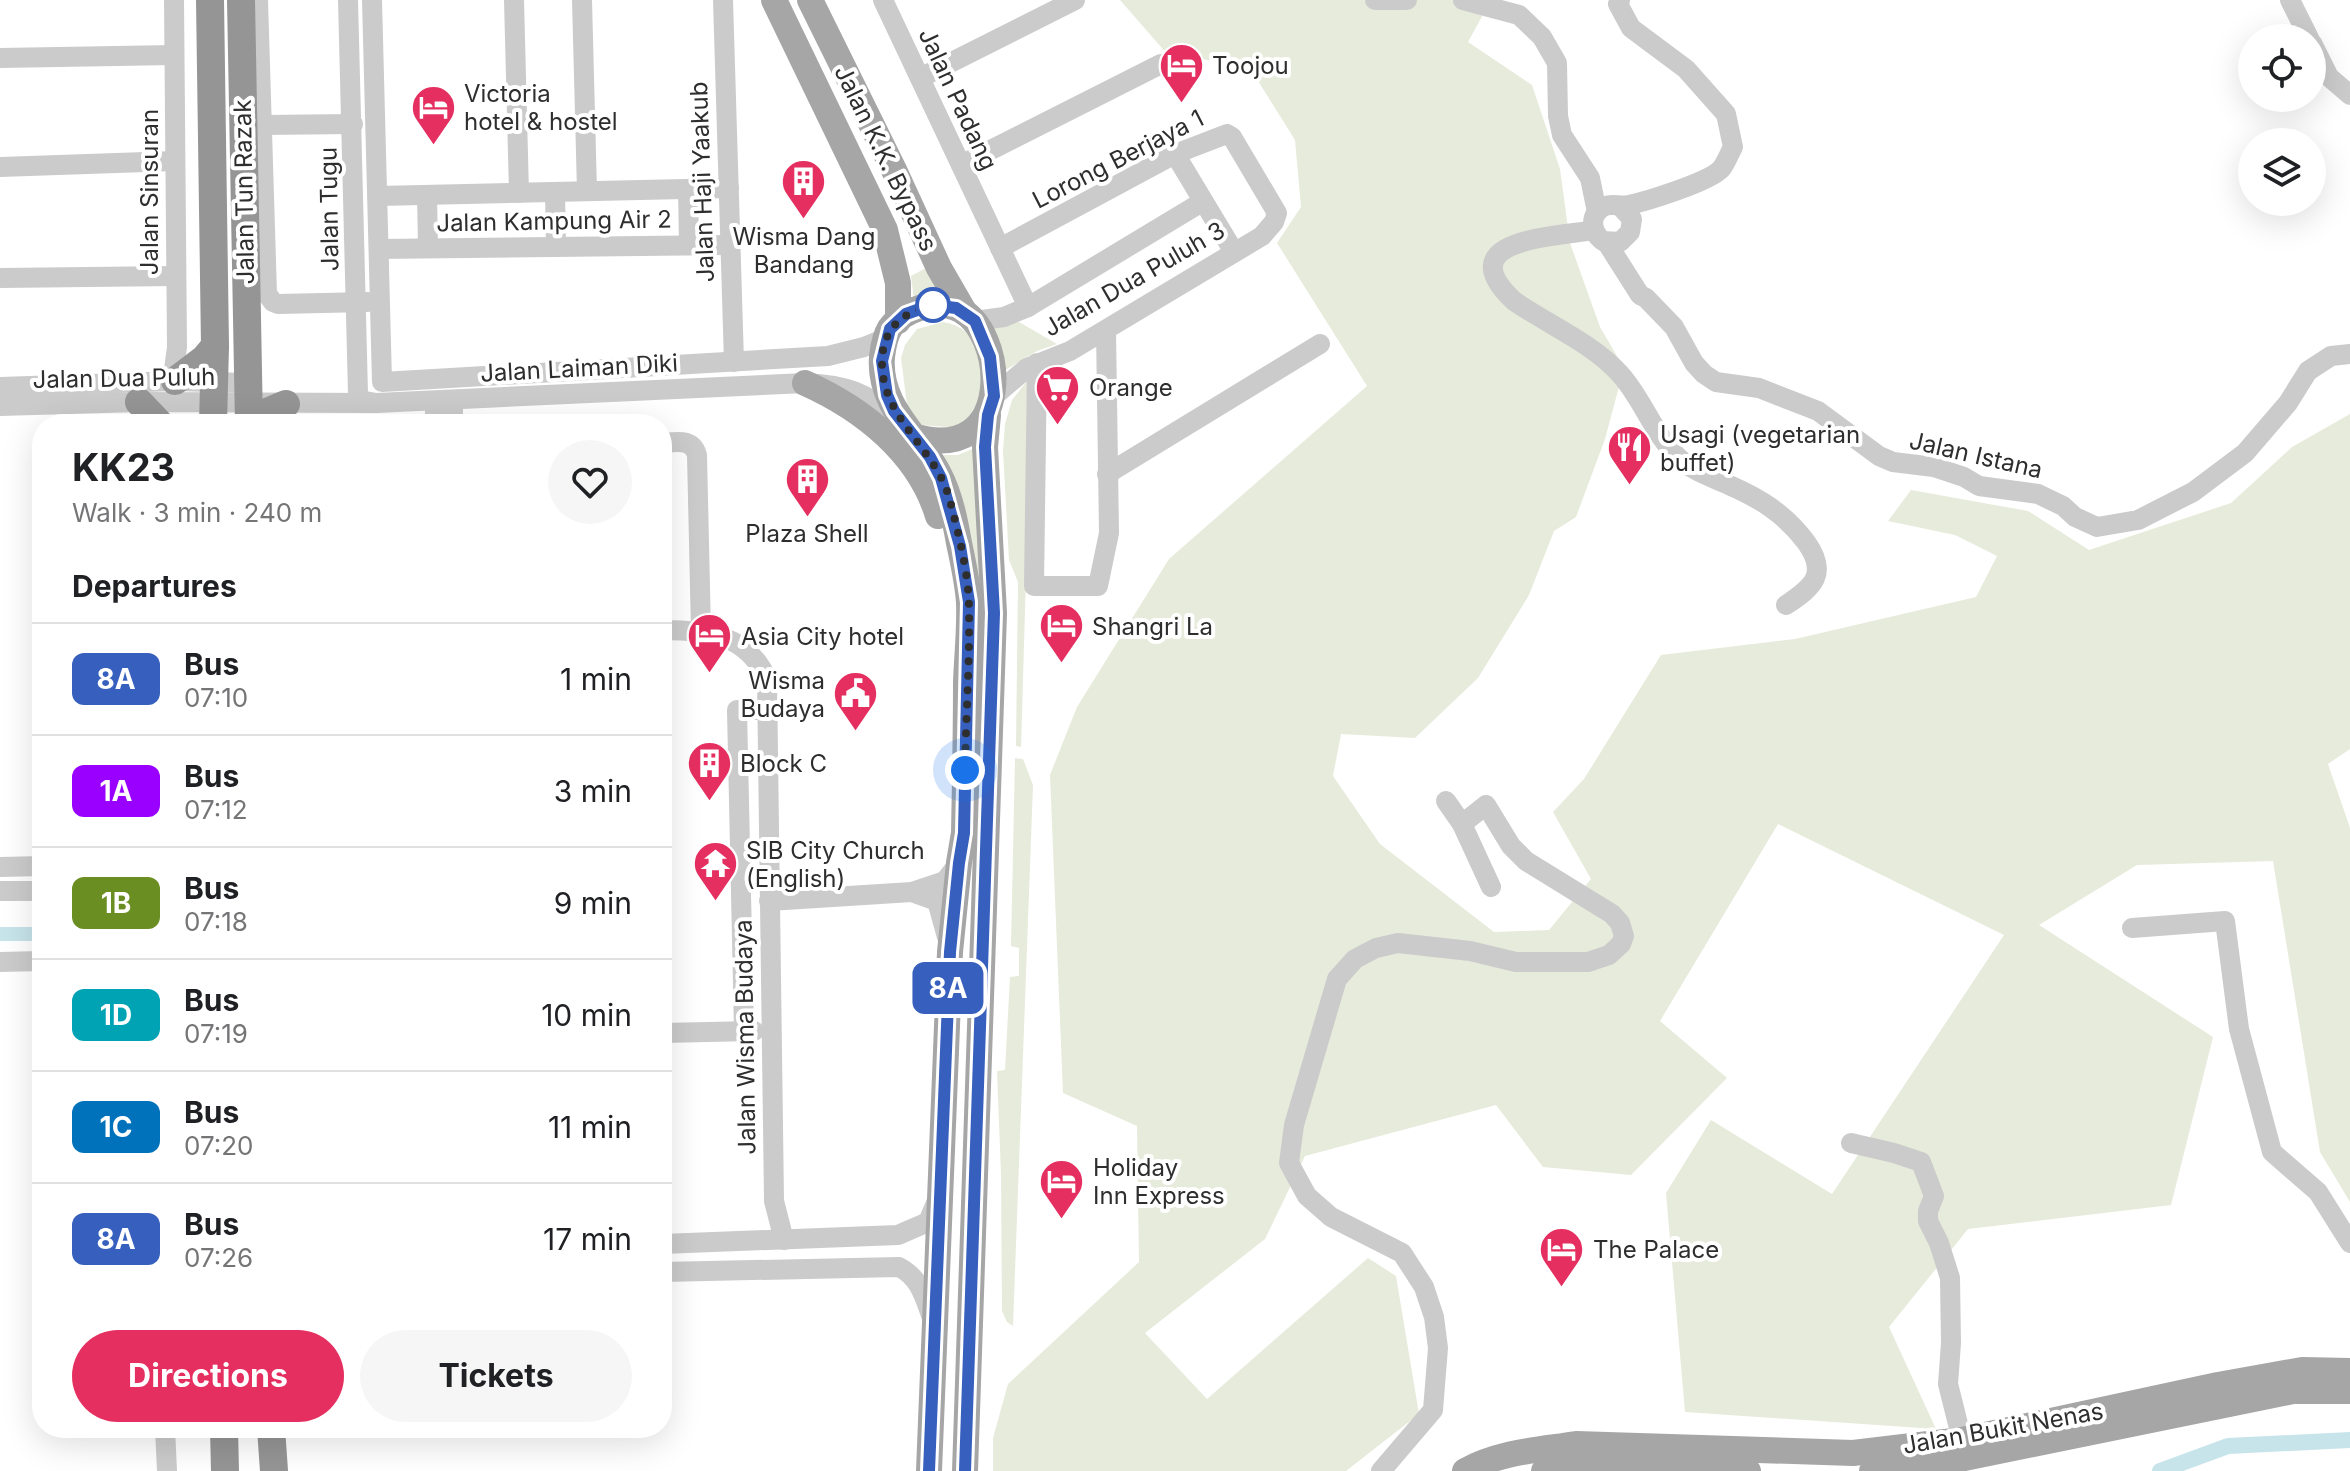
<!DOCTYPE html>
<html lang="en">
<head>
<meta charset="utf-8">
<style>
  :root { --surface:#fff; --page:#f6f6f6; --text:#202124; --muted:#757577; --line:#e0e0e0; --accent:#e52f61 }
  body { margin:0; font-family:Inter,sans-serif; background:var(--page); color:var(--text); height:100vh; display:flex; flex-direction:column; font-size:30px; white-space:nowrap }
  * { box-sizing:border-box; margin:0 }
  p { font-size:26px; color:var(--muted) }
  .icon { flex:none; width:44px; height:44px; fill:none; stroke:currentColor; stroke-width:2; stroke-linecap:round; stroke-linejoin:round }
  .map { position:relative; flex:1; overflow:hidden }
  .panel { position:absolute; left:32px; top:414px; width:640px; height:1024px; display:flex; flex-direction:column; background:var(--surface); border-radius:32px; box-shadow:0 8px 32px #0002 }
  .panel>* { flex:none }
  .badge { padding:0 16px; border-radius:12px; font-size:28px; line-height:52px }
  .fabs { position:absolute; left:2238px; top:24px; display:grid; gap:16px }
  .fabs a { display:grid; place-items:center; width:88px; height:88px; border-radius:50%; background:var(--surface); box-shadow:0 8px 32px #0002; font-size:40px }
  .you { position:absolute; width:40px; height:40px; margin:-20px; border:6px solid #fff; border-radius:50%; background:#1a73e8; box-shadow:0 0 0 12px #1a73e833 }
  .map>.badge { position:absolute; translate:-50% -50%; box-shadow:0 0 0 4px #fff }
  h2 { padding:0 40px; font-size:30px; line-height:72px }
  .round { display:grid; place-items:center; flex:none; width:84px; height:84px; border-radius:42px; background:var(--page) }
  .head { display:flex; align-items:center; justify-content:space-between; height:136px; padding:0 40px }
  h1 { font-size:38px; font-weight:700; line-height:60px }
  .action { display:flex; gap:16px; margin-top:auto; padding:16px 40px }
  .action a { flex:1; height:92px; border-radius:48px; background:var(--accent); color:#fff; font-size:32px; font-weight:700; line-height:92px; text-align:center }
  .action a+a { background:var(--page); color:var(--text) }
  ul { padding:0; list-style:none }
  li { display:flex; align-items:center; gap:24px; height:112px; padding:0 40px; border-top:2px solid var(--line) }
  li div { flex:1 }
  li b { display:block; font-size:30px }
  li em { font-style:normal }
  li .badge { min-width:88px; font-weight:700; text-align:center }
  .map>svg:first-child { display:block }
  .green { fill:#e7ebdb }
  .water { fill:#c7e4eb }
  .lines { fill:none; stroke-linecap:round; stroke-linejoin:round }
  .canal { stroke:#c7e4eb; stroke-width:16 }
  .minor { stroke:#cbcbcb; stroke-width:20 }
  .major { stroke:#a6a6a6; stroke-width:26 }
  .highway { stroke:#959595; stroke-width:28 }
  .line-casing { stroke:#fff; stroke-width:18 }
  .line { stroke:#375fbe; stroke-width:12 }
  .walk { stroke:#2e2e2e; stroke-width:8; stroke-dasharray:0 14.4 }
  .stop-dot { fill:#fff; stroke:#375fbe; stroke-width:4 }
  .labels { text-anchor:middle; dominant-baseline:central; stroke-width:8; stroke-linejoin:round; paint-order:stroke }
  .poi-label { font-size:24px; fill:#2e2e2e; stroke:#fff; text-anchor:start }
  .street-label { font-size:24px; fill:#2e2e2e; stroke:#fff }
</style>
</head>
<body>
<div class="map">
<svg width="2350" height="1471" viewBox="0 0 2350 1471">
  <rect width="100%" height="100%" fill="#fff"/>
  <!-- green -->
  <g class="green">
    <polygon points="1120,0 1491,0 1468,42 1532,85 1560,169 1570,243 1600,327 1624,368 1605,439 1576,517 1554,531 1529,595 1478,678 1415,738 1341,734 1333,776 1380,844 1494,932 1549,930 1591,879 1553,812 1584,779 1661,655 1795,639 1976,597 1997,556 1955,535 1888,521 1911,490 2028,511 2089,550 2231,503 2292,447 2350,414 2350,749 2328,764 2350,828 2350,1202 2320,1152 2273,861 2137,865 2039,925 2213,1037 2171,1205 1968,1229 1889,1327 1936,1429 1685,1412 1666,1193 1711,1120 1832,1194 2004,935 1778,824 1660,1021 1727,1078 1631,1175 1543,1167 1496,1105 1305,1156 1265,1239 1145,1333 1207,1399 1368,1258 1396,1276 1419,1414 1346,1471 993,1471 993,1438 1008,1384 1139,1262 1137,1126 1063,1093 1050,775 1077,707 1169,559 1367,386 1277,243 1301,207 1295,140 1248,65 1168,55"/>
    <polygon points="928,267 945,299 914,300 911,276"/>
    <path d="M 943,322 C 981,328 978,361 984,392 L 962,428 L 921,425 L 907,405 L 901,358 L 905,345 L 917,329 Z"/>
    <polygon points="1019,322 1057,344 1037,351 1004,371 1001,348 991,326"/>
    <polygon points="1027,381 1026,577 1021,747 1016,746 1018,582 1009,560 1003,451 1005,424 1012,400"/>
    <polygon points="977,447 988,619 942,455 958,455"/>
    <polygon points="1015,758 1023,759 1033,785 1013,1326 1007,1322 1002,1311 1001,1174 997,1071 1005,1070 1010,977 1019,976 1019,948 1011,946"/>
  </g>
  <!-- water -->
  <rect class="water" x="0" y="927" width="42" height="14"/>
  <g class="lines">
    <!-- canal -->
    <polyline class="canal" points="2160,1471 2228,1446 2350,1440"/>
    <!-- minor -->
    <g class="minor">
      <polyline points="258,0 267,294 273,302 278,304 368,302"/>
      <polyline points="348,0 358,394 360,400 376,403"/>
      <polyline points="372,0 382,382 828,356 864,347 886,338"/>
      <polyline points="514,0 519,193"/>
      <polyline points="582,0 587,191"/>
      <polyline points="723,0 734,362"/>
      <polyline points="883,0 1028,307"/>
      <polyline points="1375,0 1407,0"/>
      <polyline points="1463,0 1519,15 1542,37 1557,63 1558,116 1562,135 1590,178 1597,212"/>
      <path d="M 1620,0 L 1618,4 L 1631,28 L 1686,69 L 1726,114 L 1733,147 C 1729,154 1726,163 1721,169 C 1709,182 1647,201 1629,205 C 1620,207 1613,203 1605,206 C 1588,214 1591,232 1603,241 L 1620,242 L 1630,232 L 1632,219 L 1621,207"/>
      <polyline points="2290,0 2309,38"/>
      <polyline points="2312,43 2329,77 2350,95"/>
      <polyline points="0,58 174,55"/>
      <polyline points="920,78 1075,0"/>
      <polyline points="262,125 353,124"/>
      <polyline points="1175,154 1234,252"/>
      <polyline points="961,165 1161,64"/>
      <polyline points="0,167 175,161"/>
      <polyline points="688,189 689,245"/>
      <polyline points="555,192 556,247"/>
      <polyline points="427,195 428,248"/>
      <polyline points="378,196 729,188"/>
      <path d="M 1594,230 C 1554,237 1448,239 1514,301 C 1547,324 1594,344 1620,374 C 1643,399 1654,436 1680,459 C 1694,472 1712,477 1729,485 C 1761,499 1785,514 1806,542 C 1829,574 1813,587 1786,605"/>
      <polyline points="1607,243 1640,295 1646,298 1674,327 1694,363 1704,374 1716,382 1759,388 1818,411 1879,456 1893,462 1934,467 1964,477 1979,486 2038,494 2063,506 2075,517 2097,527 2138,520 2193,492 2245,453 2288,403 2308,371 2331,356 2350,354"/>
      <polyline points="379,249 730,245"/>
      <polyline points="0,278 176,276"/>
      <polyline points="975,321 1004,317 1028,307 1202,202"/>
      <polyline points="1037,363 1034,586 1098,586 1109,533 1106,330"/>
      <polyline points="166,381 174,369 177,347 174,0"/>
      <polyline points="0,387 175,381 247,383"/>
      <polyline points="994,396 1027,368 1070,351 1262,236 1274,222 1277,213 1232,137 1227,134 1175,154 1000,248"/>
      <polyline points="453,400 453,424"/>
      <polyline points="435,401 435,424"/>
      <path d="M 0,406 L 139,402 L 376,403 L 805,383 C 846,385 866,392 898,419"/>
      <path d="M 662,443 C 677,442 692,438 697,455 L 701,631"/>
      <polyline points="1107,474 1320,344"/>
      <path d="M 662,630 C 707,630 747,634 767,679 L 774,1201 L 784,1240"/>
      <polyline points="1446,801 1462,824"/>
      <polyline points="0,867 42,866"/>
      <polyline points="0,891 42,891"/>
      <polyline points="912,892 937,901 947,937"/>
      <polyline points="769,901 912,892 945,881 959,863"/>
      <polyline points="2132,928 2225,921 2239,1029 2272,1152 2318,1192 2350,1243"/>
      <polyline points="0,962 42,961"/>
      <polyline points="744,1031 737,710 766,710"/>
      <polyline points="662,1033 754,1031"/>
      <polyline points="1851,1143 1894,1153 1921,1162 1934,1196 1928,1211 1928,1221 1939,1243 1950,1278 1951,1343 1948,1384 1962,1440"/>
      <polyline points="662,1244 898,1235 928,1222 937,1201"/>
      <path d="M 662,1272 L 899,1267 C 920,1278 924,1296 932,1318"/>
      <polyline points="165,1428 167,1471"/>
      <polyline points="1381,1471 1433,1410 1438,1348 1434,1317 1424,1287 1402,1253 1331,1217 1307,1196 1289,1163 1294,1125 1337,979 1355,959 1376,948 1398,943 1470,951 1516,962 1588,962 1609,955 1621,944 1624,936 1620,923 1612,914 1526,861 1511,846 1486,805 1462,824 1491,887"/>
    </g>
    <!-- major -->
    <g class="major">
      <polyline points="774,0 885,230 898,283 898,321"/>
      <polyline points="810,0 894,170 939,268 965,313"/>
      <path d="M 805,383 C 863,409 919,453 938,516"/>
      <path d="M 913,436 C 1016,467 1008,328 956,308 C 935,299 903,310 890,328 C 885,336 883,348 882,357 C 878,407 919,434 939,474 C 950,495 955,520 959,543 C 963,562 968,584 969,603 C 970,629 967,656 966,682 C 966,732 965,783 964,833 L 959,863 L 950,952 L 929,1471"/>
      <polyline points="965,1471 994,613 985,447 988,415"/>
      <path d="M 1465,1471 C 1499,1452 1538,1450 1576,1444 L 1853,1453 L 1962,1440 L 2218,1385 L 2302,1370 L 2350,1371"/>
      <path d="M 1544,1471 C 1607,1455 1684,1467 1748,1471"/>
      <polyline points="1872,1471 1940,1463 2293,1391 2350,1391"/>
    </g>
    <!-- highway -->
    <g class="highway">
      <polyline points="210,0 215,346 213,424"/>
      <polyline points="241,0 249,424"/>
      <polyline points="175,381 204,359 215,346"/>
      <polyline points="139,402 160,424"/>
      <polyline points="254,424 260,415 286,404"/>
      <polyline points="224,1428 225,1471"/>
      <polyline points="271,1428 274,1471"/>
    </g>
  </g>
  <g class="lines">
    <defs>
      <polyline id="line" points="929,1471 950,952 959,863 964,833 969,602 960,546 941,478 930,457 894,411 887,395 882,361 890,329 906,314 931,305 956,308 975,321 990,357 994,396 988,415 985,447 994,613 965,1471"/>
    </defs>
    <!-- line casing -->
    <use href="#line" class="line-casing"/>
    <!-- line -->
    <use href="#line" class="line"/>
    <!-- walk -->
    <path class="walk" d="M 933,305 C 902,312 882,329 882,363 C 882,418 934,447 949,497 C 958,531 968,570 969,605 C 970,660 966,715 965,770"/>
  </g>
  <!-- icons -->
  <defs>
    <symbol id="hotel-pin" viewBox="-11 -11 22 30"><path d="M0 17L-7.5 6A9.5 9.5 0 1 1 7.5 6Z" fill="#e52f61" stroke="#fff"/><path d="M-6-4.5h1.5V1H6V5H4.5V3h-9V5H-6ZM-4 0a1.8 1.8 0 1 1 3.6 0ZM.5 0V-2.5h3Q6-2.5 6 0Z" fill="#fff"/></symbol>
    <symbol id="building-pin" viewBox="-11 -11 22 30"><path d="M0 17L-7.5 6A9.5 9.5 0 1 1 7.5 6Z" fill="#e52f61" stroke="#fff"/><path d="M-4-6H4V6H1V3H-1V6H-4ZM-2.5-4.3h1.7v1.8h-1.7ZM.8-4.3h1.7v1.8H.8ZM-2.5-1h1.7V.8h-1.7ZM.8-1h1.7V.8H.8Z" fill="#fff"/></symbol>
    <symbol id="supermarket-pin" viewBox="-11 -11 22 30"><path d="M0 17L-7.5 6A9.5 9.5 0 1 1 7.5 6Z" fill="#e52f61" stroke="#fff"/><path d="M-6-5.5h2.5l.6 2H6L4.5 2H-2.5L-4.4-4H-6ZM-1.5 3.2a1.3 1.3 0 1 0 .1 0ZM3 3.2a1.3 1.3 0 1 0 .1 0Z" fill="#fff"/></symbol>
    <symbol id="restaurant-pin" viewBox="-11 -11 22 30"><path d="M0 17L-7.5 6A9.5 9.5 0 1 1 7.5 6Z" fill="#e52f61" stroke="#fff"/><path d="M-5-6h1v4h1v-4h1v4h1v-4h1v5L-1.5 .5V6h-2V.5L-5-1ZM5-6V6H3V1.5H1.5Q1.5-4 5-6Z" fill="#fff"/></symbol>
    <symbol id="civic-pin" viewBox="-11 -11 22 30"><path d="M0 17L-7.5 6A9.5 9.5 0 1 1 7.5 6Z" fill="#e52f61" stroke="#fff"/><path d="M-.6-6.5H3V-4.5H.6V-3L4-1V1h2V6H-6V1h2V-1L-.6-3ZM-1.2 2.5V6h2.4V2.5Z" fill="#fff"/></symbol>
    <symbol id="temple-pin" viewBox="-11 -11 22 30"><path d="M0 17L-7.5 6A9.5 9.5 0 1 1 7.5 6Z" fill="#e52f61" stroke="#fff"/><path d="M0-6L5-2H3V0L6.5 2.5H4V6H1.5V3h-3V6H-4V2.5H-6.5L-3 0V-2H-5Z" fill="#fff"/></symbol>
  </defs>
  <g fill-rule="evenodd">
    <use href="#hotel-pin" x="1156" y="40" width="51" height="69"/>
    <use href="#hotel-pin" x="408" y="82" width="51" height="69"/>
    <use href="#building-pin" x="778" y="156" width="51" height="69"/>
    <use href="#supermarket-pin" x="1032" y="362" width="51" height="69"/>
    <use href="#restaurant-pin" x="1604" y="422" width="51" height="69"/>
    <use href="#building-pin" x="782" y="454" width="51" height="69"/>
    <use href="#hotel-pin" x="1036" y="600" width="51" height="69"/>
    <use href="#hotel-pin" x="684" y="610" width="51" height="69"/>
    <use href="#civic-pin" x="830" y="668" width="51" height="69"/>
    <use href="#building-pin" x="684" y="738" width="51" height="69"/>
    <use href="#temple-pin" x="690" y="838" width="51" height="69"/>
    <use href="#hotel-pin" x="1036" y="1156" width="51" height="69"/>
    <use href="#hotel-pin" x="1536" y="1224" width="51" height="69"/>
  </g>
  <!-- markers -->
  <circle class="stop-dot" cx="933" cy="305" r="16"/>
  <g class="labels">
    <!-- poi labels -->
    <g class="poi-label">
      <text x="1212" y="65">Toojou</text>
      <text x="464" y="93">Victoria<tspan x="464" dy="28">hotel &amp; hostel</tspan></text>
      <text x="804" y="236" text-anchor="middle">Wisma Dang<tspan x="804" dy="28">Bandang</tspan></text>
      <text x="1089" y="387">Orange</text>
      <text x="1660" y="434">Usagi (vegetarian<tspan x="1660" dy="28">buffet)</tspan></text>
      <text x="807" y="533" text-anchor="middle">Plaza Shell</text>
      <text x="1092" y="626">Shangri La</text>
      <text x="741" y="636">Asia City hotel</text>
      <text x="825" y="680" text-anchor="end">Wisma<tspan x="825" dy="28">Budaya</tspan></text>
      <text x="740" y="763">Block C</text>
      <text x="746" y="850">SIB City Church<tspan x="746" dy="28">(English)</tspan></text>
      <text x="1093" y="1167">Holiday<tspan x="1093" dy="28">Inn Express</tspan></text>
      <text x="1593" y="1249">The Palace</text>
    </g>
    <!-- street labels -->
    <g class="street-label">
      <text transform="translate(958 99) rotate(65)">Jalan Padang</text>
      <text transform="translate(886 158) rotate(64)">Jalan K.K. Bypass</text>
      <text transform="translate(1118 159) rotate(-27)">Lorong Berjaya 1</text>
      <text transform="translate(702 182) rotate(-92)">Jalan Haji Yaakub</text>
      <text transform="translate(149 192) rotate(-90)">Jalan Sinsuran</text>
      <text transform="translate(244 192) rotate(-91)">Jalan Tun Razak</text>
      <text transform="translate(329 209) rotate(-91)">Jalan Tugu</text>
      <text transform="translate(554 221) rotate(-1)">Jalan Kampung Air 2</text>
      <text transform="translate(1134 279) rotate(-30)">Jalan Dua Puluh 3</text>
      <text transform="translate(579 368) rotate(-3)">Jalan Laiman Diki</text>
      <text transform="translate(124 378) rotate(-1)">Jalan Dua Puluh</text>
      <text transform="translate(1976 455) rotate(13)">Jalan Istana</text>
      <text transform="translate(745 1037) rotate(-91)">Jalan Wisma Budaya</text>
      <text transform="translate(2003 1428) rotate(-10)">Jalan Bukit Nenas</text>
    </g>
  </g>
</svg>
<div class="fabs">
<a><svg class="icon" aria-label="locate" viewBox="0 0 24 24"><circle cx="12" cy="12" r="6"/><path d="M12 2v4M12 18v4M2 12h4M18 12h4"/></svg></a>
<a><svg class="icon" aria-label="layers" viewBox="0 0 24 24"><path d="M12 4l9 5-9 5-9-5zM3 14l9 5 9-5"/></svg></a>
</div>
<div class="you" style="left:965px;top:770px"></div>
<b class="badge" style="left:948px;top:988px;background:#375fbe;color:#fff">8A</b>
<section class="panel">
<div class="head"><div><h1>KK23</h1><p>Walk · 3 min · 240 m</p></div><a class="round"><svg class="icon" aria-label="heart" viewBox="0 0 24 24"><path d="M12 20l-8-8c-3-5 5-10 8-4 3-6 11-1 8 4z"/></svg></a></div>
<h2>Departures</h2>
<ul>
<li><span class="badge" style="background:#375fbe;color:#fff">8A</span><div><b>Bus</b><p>07:10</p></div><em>1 min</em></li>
<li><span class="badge" style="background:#90f;color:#fff">1A</span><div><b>Bus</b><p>07:12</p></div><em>3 min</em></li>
<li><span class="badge" style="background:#6b8e23;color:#fff">1B</span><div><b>Bus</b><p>07:18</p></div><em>9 min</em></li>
<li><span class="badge" style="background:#00a3b4;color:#fff">1D</span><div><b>Bus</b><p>07:19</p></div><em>10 min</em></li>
<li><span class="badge" style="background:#0072bc;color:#fff">1C</span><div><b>Bus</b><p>07:20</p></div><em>11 min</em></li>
<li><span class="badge" style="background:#375fbe;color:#fff">8A</span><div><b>Bus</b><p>07:26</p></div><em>17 min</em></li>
</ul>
<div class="action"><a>Directions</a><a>Tickets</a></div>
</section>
</div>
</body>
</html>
